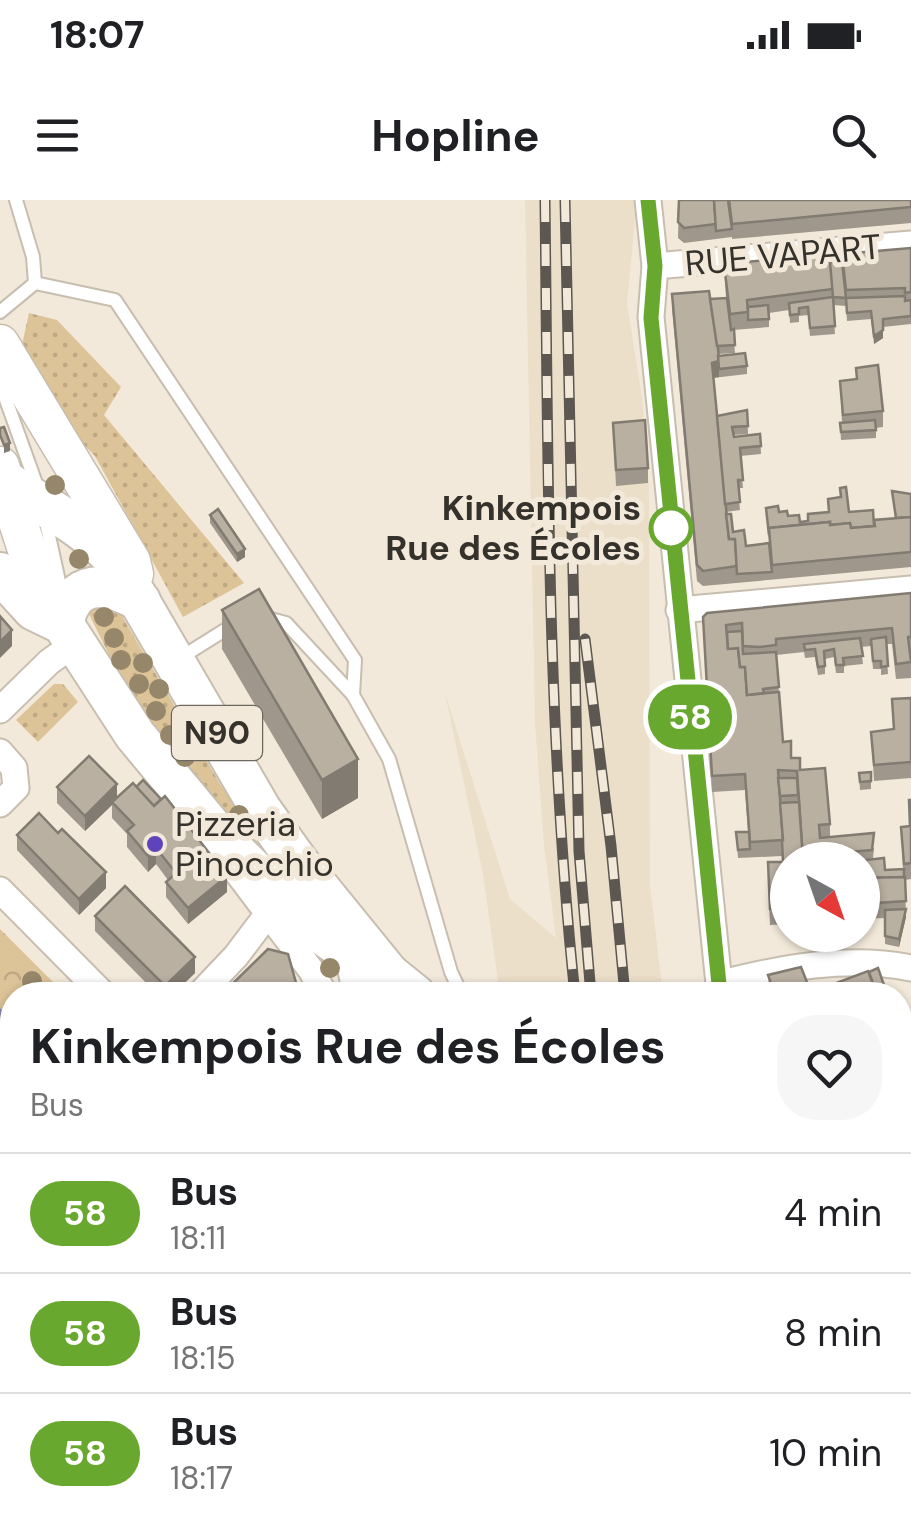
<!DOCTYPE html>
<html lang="en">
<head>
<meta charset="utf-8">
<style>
  :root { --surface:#fff; --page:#f6f6f6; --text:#202124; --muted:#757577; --line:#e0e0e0 }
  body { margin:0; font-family:"DM Sans",sans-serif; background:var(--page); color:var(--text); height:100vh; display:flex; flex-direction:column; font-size:38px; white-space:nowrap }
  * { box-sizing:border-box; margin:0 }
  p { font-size:32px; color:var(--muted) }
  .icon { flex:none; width:55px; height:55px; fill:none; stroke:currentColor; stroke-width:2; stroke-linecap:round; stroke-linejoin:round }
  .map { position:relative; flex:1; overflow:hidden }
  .sheet { position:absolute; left:0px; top:782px; width:912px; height:552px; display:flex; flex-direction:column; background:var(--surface); border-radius:40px 40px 0 0; box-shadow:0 2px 8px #0004 }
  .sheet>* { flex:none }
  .badge { padding:0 20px; border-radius:32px; font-size:35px; line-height:65px }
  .needle { width:65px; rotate:140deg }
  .fabs { position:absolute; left:770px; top:642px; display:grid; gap:20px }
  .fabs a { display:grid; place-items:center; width:110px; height:110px; border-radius:50%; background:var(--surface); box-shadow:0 2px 8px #0004; font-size:50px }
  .map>.badge { position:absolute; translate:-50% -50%; box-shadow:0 0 0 5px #fff }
  .round { display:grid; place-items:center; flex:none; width:105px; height:105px; border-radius:40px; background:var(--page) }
  .headline { display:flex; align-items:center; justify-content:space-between; height:170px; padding:0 30px }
  h1 { font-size:48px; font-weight:700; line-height:75px }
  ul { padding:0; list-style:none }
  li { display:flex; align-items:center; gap:30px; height:120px; padding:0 30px; border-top:2px solid var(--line) }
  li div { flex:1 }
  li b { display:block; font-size:38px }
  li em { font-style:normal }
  li .badge { min-width:110px; font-weight:700; text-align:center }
  .status { display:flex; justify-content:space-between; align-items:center; height:70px; padding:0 50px; background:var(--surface); direction:ltr }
  .status svg { height:28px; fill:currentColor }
  header { display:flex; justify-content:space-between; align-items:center; height:130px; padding:0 30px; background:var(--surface); font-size:45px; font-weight:700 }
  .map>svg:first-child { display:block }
  .built { fill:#ecdfc9 }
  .grass { fill:url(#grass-dots) }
  .forest { fill:url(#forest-crowns) }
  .water { fill:url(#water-rules) }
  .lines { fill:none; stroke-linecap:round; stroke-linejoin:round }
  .lane-casing { stroke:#c7beb0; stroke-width:16 }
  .street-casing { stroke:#c7beb0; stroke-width:29 }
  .secondary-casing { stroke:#c7beb0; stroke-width:41 }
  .primary-casing { stroke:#c7beb0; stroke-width:44 }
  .lane { stroke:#fff; stroke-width:12 }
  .street { stroke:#fff; stroke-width:25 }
  .secondary { stroke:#fff; stroke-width:38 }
  .primary { stroke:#fff; stroke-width:40 }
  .rail-casing { stroke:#5c5750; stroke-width:11 }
  .rail { stroke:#f2e9da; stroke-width:8; stroke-dasharray:22; stroke-linecap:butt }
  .tree { fill:#96876a }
  .wall { fill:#9f978b }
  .shaded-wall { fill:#827b71 }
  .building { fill:#b9b0a2; stroke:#827b71; stroke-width:2.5 }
  .line-casing { stroke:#fff; stroke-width:22 }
  .line { stroke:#69a82f; stroke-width:15 }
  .stop-dot { fill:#fff; stroke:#69a82f; stroke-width:5 }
  .poi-dot { fill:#5e43bb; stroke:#f2e9da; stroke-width:4 }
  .labels { text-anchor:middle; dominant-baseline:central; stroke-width:10; stroke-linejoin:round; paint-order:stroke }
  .shield { fill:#f2e9da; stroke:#6e6960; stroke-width:2.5 }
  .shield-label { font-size:32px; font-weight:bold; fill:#35322c }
  .street-label { font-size:35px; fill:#35322c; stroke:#f2e9da }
  .stop-label { font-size:35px; font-weight:bold; fill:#35322c; stroke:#f2e9da; text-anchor:end }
  .poi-label { font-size:35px; fill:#35322c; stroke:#f2e9da; text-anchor:start }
</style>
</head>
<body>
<div class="status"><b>18:07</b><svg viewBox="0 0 49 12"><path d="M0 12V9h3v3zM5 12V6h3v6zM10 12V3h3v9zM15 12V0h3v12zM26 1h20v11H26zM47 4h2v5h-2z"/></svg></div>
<header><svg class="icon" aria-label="menu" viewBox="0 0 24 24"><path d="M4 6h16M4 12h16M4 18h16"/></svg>Hopline<svg class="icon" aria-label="search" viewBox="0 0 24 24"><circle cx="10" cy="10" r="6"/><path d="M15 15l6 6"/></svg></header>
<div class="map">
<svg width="911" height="1334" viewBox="0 0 911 1334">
  <defs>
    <pattern id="grass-dots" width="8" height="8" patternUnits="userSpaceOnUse" patternTransform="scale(2.5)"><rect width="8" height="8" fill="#ddc398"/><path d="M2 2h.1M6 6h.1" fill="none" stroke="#bea883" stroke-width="1.8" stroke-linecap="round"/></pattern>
    <pattern id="forest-crowns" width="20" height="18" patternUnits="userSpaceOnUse" patternTransform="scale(2.5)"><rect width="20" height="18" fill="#ddc398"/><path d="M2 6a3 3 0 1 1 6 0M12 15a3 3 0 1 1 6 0" fill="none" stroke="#bea883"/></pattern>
    <pattern id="water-rules" width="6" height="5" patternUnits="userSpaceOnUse" patternTransform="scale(2.5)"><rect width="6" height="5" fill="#8a85b7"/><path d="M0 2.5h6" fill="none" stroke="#726d95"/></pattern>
  </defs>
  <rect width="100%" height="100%" fill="#f2e9da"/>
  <!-- built -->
  <g class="built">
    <polygon points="525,0 637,0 627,103 642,198 649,286 650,685 663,795 500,795 483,674 445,493 510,699 556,738 544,645 535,524"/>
    <polygon points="499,1323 701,1323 700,1334 497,1334"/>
  </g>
  <!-- grass -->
  <g class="grass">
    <polygon points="29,113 57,120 121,187 104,215 244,383 183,417 95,256 78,239 22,145"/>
    <polygon points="87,400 119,411 220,584 309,708 163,544 124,485 85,406"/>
    <polygon points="54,484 63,484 78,502 38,542 16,520"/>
    <polygon points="900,1265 911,1274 911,1334 783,1334 777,1323 900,1322"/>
  </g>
  <!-- forest -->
  <polygon class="forest" points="0,729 66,795 12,795 12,821 0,808"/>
  <!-- water -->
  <polygon class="water" points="0,808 12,821 12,934 0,946"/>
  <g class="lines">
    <defs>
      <g id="lane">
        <polyline points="35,83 115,100 355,460 353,495 389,559 451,772 462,795"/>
        <polyline points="0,112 35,83 33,57 16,0"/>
        <polyline points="0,183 38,289"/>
        <polyline points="45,318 60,386"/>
        <polyline points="263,417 286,423 353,495"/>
        <polyline points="177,460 236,423"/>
        <polyline points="514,1334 515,1322"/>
      </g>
      <g id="street">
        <polyline points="648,0 655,66 651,117 719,784 715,795"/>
        <polyline points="655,66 911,44"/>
        <polyline points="679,410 911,389"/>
        <polyline points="0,510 49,462 74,444"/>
        <polyline points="0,552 14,568 16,588 0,604"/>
        <polyline points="236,671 311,770 325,795"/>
        <polyline points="0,690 104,795"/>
        <polyline points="346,746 356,795"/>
        <path d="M 719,784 C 780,768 848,755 911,768"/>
        <polyline points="199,795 236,756 267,715"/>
        <polyline points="0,1003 12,990"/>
        <polyline points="900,1027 911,1021"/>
        <polyline points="0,1051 12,1063"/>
        <polyline points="106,1334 115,1322"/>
        <polyline points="338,1334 344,1322"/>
      </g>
      <g id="secondary">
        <polyline points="0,144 131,361 134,374"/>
        <polyline points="0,266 29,356 63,424"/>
      </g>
      <g id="primary">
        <path d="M 0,277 C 41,307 80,321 116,361 L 261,610 L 298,662 L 389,774"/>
        <polyline points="0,373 34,410 63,424 135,535 218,635 312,727 348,752 389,774 415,795"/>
        <path d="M 63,424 C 73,377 106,382 140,401"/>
        <polyline points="900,1186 911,1195"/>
      </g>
    </defs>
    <!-- lane casing -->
    <use href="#lane" class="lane-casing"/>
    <!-- street casing -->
    <use href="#street" class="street-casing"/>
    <!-- secondary casing -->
    <use href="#secondary" class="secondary-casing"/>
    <!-- primary casing -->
    <use href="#primary" class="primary-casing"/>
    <!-- lane -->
    <use href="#lane" class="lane"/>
    <!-- street -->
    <use href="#street" class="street"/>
    <!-- secondary -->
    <use href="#secondary" class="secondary"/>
    <!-- primary -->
    <use href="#primary" class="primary"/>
    <defs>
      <g id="rail">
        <path d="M 545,0 C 548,265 547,531 575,795"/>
        <polyline points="565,0 579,651 591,795"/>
        <polyline points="585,439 611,646 625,795"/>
        <polyline points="667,1322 669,1334"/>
        <polyline points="703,1322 708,1334"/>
        <polyline points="746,1322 753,1334"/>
        <polyline points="615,1334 615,1322"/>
      </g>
    </defs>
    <!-- rail casing -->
    <use href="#rail" class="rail-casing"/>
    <!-- rail -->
    <use href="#rail" class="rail"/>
  </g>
  <!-- trees -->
  <g class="tree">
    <circle cx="55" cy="285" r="10"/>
    <circle cx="79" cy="359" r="10"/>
    <circle cx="104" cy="417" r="10"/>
    <circle cx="114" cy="438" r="10"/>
    <circle cx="121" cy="460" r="10"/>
    <circle cx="143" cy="463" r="10"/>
    <circle cx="139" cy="484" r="10"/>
    <circle cx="159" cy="489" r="10"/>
    <circle cx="156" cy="511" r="10"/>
    <circle cx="170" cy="535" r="10"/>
    <circle cx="185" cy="557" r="10"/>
    <circle cx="239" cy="615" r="10"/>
    <circle cx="330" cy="768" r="10"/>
    <circle cx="32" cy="781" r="10"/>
  </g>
  <!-- wall -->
  <g class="wall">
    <polygon points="679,0 911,0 911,23 732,39 732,37 684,43 678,38"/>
    <polygon points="911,48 911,124 883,127 883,138 874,144 871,119 847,121 846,106 833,105 835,134 810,136 808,115 799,116 799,122 790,123 789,110 769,113 769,127 733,130 735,153 718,154 718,156 747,166 747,174 713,178 717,216 747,210 748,234 733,235 734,237 760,234 761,254 740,256 743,288 738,288 740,310 726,312 733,332 746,346 769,343 766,308 779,312 800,322 808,321 828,312 840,297 840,288 849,312 874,326 895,318 892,291 911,294 911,367 703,386 697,381 672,109 672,94 710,99 726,98 724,64 842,62"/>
    <polygon points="856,168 883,211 883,227 876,228 876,238 841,240 840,223 842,222 840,181 856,179"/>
    <polygon points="613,223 648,268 648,283 616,286"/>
    <polygon points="210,315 245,357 237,362 210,323"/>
    <polygon points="911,393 911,478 896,479 892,444 886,444 888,474 881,475 881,469 873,469 871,446 861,447 863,464 844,466 844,473 836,473 834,457 825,459 825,474 818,475 815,457 805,458 804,452 776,455 783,542 830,624 830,637 874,648 873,659 885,670 903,669 901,627 910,626 911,600 911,679 905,680 906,717 899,747 885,744 885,718 862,719 862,660 788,660 788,724 770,725 768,678 782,662 782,656 738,658 736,632 748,632 745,590 712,592 703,417"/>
    <polygon points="222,410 358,598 322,619 222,449"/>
    <polygon points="911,498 911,578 874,581 871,532 893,529 892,499"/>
    <polygon points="871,572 871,589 860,590 859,573"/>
    <polygon points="57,587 117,597 227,692 188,724 166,697 166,682 168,680 156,664 148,672 127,647 127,634 112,618 112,605 85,631 57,603"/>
    <polygon points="17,635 106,688 79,715 17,650"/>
    <polygon points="95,716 195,773 172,795 158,795 95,731"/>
    <polygon points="768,775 812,795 770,795"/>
    <polygon points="12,1063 12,1157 10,1155 0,1164"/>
    <polygon points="900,1069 911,1070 911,1145 900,1137"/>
    <polygon points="12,1168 12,1190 9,1187 9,1171"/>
    <polygon points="12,1273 12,1322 84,1322 75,1334 0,1334 0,1285"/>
  </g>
  <!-- shaded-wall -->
  <g class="shaded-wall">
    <polygon points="883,130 883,138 874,144 874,136"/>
    <polygon points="719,161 719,177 712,178 712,163"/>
    <polygon points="10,243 10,251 4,253 4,245"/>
    <polygon points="245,349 245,357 237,362 237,354"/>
    <polygon points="12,430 12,446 0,458 0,442"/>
    <polygon points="358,559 358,598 322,619 322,580"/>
    <polygon points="117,584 117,600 112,602 112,605 85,631 85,616"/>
    <polygon points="156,648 156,664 148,672 148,656"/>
    <polygon points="106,672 106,688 79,715 79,699"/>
    <polygon points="227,676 227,692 188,724 188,708"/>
    <polygon points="906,709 906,717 899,747 899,739"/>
    <polygon points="195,757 195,773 172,795 165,795 165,786"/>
    <polygon points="884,785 884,793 870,795 870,790"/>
    <polygon points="276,786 276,795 269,795 269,789"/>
    <polygon points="12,1093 12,1132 0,1144 0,1105"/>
    <polygon points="10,1139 10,1155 0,1164 0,1148"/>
    <polygon points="12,1297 13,1334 7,1334 7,1302"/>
    <polygon points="46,1322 84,1322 75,1334 36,1334 36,1332"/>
  </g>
  <!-- building -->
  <g class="building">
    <polygon points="679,0 714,0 716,24 684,28 678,22"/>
    <polygon points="714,0 728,0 732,29 716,31"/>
    <polygon points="729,0 911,0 911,7 732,24"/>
    <polygon points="911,48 911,92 905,93 905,88 846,90 842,54"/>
    <polygon points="830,54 833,89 747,100 748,112 730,114 724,64"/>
    <polygon points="830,62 842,62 846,98 905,96 905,101 911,100 911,116 883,119 883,130 874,136 871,111 847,113 846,98 833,97"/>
    <polygon points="709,91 718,148 719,161 712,163 729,339 735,339 737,366 703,371 697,365 672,94"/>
    <polygon points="833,97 835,126 810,128 808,107 799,108 799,114 790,115 789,103"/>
    <polygon points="727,98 731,130 734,129 735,145 717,146 710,99"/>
    <polygon points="768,105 769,119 748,120 748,107"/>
    <polygon points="745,153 747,166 719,169 718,156"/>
    <polygon points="878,165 883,211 843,215 840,181 857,179 856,168"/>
    <polygon points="747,210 748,226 732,227 734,237 760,234 761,246 740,248 743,280 738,280 740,302 725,304 717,216"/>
    <polygon points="645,220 648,268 616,270 613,223"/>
    <polygon points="875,220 876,230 841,232 840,223"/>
    <polygon points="4,227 10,243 4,245 0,235 0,228"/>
    <polygon points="846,287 849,312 873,310 874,326 851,328 850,323 830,325 830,322 769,328 769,335 766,308 778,306 779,312 787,311 788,316 799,315 800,322 808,321 808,314 829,312 828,299 841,297 840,288"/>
    <polygon points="892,291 911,294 911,317 896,318"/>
    <polygon points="218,309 245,349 237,354 210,315"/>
    <polygon points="726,314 731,314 733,332 744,330 746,346 769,343 772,372 737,374 735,339 729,339"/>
    <polygon points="911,317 911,352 772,365 769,328 830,322 830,325 850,323 851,328 875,326 874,320"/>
    <polygon points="259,389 358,559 322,580 222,410"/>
    <polygon points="911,393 911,437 908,437 911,462 896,464 892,428 776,439 776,445 759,447 743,446 742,423 726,425 728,449 738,448 740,467 745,467 747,495 779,492 783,542 791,541 791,558 800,558 800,570 825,568 830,624 819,625 820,638 874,633 872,650 848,652 849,660 803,660 797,571 778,570 783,640 750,642 745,574 712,576 703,417 707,413"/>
    <polygon points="0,416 12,430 0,442"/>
    <polygon points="742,431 743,454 776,452 779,487 763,489 764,493 747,495 745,467 740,467 738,448 728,449 727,432"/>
    <polygon points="886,437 888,466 881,467 881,461 873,461 871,439"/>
    <polygon points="860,438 863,456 843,458 844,465 836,465 834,449 824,451 825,466 818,467 815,449 805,450 804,444"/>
    <polygon points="911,498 911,562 874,565 871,532 894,529 892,499"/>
    <polygon points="89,556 117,584 85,616 57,587"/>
    <polygon points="871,572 871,581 860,582 859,573"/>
    <polygon points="778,578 797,578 798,595 780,596"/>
    <polygon points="143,580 161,599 154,606 136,587"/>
    <polygon points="133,583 154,606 165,596 227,676 188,708 166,682 176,673 156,648 148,656 127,631 134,625 112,602"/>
    <polygon points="909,600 911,600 911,663 904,664 901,627 910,626"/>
    <polygon points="799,602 803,660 788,660 788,662 783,662 782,640 783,640 780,603"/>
    <polygon points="39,613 58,633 62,629 106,672 79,699 17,635"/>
    <polygon points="736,632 749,632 750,649 738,650"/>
    <polygon points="884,658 885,670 904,669 904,677 864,678 864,671 867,671 866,660"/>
    <polygon points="862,660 864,678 905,677 906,701 862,704"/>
    <polygon points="768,662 788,662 788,708 770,709"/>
    <polygon points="125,686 195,757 165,786 95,716"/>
    <polygon points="906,709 899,739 885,736 885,710"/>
    <polygon points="268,749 288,754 298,790 283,795 278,795 276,786 269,789 270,795 221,795"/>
    <polygon points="801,767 812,795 775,795 768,775"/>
    <polygon points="878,768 884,785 875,789 869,772"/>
    <polygon points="868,771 877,795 835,795 831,785"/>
    <polygon points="0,1051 12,1063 12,1093 0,1105"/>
    <polygon points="900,1069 911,1071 909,1077 900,1075"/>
    <polygon points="911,1070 911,1105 904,1100"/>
    <polygon points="900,1075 909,1077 904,1100 904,1124 900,1121"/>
    <polygon points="12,1117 12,1141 10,1139 0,1148 0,1129"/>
    <polygon points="12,1273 12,1297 7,1302 0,1295 0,1285"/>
    <polygon points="0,1318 7,1326 12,1321 13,1331 15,1334 0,1334"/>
    <polygon points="27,1322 46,1322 36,1332"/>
    <polygon points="134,1322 187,1322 183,1329 187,1333 125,1334"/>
    <polygon points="374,1322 382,1322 391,1328 388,1334 367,1334"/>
    <polygon points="270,1323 285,1334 263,1334"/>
  </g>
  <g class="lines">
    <defs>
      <polyline id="line" points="648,0 655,66 651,118 719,784 715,795"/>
    </defs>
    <!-- line casing -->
    <use href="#line" class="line-casing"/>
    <!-- line -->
    <use href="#line" class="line"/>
  </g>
  <!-- markers -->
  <circle class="stop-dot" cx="671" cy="328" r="20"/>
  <circle class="poi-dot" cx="155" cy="644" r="10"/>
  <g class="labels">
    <!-- shield labels -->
    <rect class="shield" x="172" y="506" width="90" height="54" rx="8"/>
    <g class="shield-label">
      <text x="217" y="533">N90</text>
    </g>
    <!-- street labels -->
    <g class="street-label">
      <text transform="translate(783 55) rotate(-5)">RUE VAPART</text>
    </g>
    <!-- stop labels -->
    <g class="stop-label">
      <text x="641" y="308">Kinkempois<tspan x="641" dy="40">Rue des Écoles</tspan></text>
    </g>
    <!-- poi labels -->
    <g class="poi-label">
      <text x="175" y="624">Pizzeria<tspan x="175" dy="40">Pinocchio</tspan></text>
    </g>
  </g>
</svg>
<div class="fabs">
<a><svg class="needle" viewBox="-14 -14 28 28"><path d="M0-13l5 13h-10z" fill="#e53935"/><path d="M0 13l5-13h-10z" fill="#757577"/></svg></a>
</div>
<b class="badge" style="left:690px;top:517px;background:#69a82f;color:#fff">58</b>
<section class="sheet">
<div class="headline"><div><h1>Kinkempois Rue des Écoles</h1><p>Bus</p></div><a class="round"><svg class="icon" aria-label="heart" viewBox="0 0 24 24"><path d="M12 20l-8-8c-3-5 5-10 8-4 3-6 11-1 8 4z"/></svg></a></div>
<ul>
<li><span class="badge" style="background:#69a82f;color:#fff">58</span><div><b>Bus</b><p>18:11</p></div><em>4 min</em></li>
<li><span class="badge" style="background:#69a82f;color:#fff">58</span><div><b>Bus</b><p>18:15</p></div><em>8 min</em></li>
<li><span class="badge" style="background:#69a82f;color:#fff">58</span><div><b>Bus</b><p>18:17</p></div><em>10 min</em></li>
</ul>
</section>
</div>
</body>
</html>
